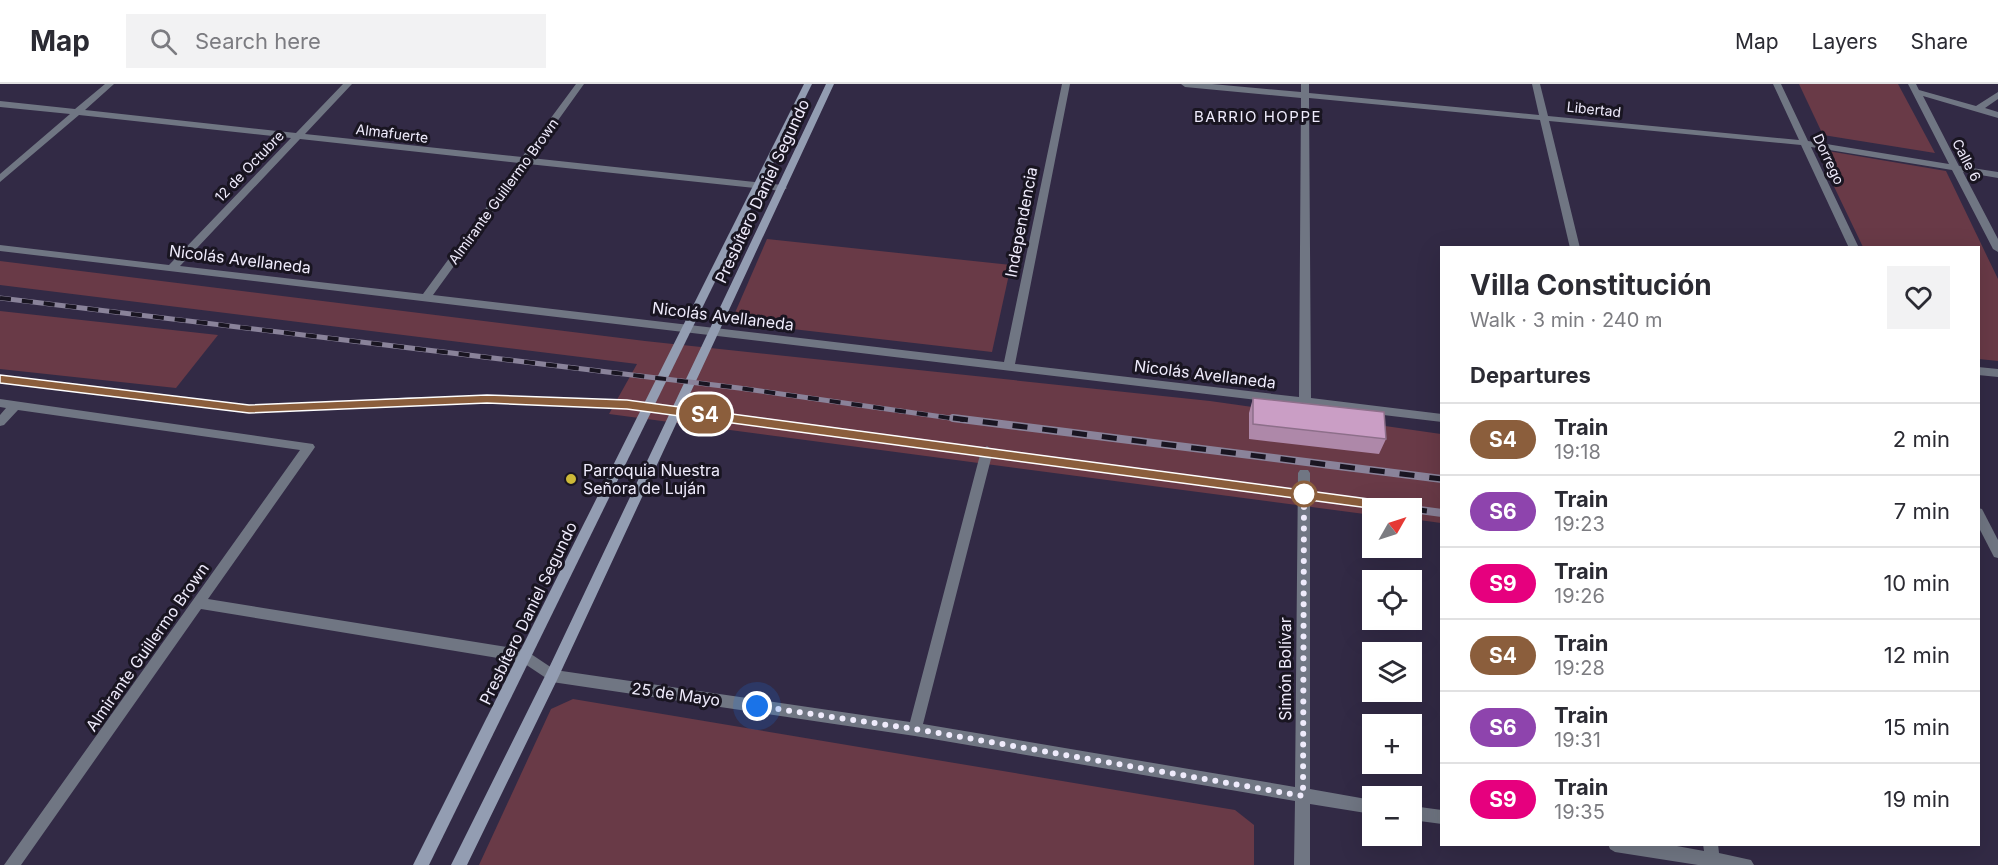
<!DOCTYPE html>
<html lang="en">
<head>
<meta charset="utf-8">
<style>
  :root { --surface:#fff; --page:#f2f2f3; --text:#2b2b33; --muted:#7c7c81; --line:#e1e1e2 }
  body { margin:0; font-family:Inter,sans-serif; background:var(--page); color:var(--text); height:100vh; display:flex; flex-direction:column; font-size:22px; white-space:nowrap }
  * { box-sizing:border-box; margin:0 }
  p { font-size:20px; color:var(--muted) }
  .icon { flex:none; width:33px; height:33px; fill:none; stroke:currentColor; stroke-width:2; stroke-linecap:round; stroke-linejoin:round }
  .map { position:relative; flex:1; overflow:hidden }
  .side { position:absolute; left:1440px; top:162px; width:540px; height:600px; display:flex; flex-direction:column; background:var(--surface); border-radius:0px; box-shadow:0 6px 24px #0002 }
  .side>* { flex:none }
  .badge { padding:0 12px; border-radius:20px; font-size:21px; line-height:39px }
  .needle { width:39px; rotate:51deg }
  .buttons { position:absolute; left:1362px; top:414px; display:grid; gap:12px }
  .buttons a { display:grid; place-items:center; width:60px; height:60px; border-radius:0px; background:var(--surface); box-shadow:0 6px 24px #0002; font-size:30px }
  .you { position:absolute; width:30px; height:30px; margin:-15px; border:4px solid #fff; border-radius:50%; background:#1a73e8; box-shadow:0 0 0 9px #1a73e833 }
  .map>.badge { position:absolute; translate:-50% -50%; box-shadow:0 0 0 3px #fff }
  h2 { padding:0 30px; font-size:22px; line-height:54px }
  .round { display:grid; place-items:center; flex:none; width:63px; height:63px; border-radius:0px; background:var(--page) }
  .head { display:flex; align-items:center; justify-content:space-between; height:102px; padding:0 30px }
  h1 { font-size:28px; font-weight:700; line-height:45px }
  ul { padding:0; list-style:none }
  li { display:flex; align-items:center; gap:18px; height:72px; padding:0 30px; border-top:2px solid var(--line) }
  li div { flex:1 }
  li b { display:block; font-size:22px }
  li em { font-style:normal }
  li .badge { min-width:66px; font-weight:700; text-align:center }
  header { display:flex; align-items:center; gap:36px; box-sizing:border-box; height:84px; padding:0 30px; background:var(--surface); border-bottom:2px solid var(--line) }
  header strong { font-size:28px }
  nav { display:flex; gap:33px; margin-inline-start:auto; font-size:21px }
  .search { width:420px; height:54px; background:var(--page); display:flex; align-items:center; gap:15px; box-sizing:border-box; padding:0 21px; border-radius:0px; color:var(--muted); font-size:22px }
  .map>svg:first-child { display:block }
  .green { fill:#693a47 }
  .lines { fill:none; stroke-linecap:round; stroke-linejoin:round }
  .street { fill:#707683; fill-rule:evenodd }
  .secondary { fill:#939db2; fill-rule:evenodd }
  .rail-far1-casing { stroke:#8a839a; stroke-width:5 }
  .rail-casing { stroke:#8a839a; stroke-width:8 }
  .rail-far1 { stroke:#191521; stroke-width:4; stroke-dasharray:11; stroke-linecap:butt }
  .rail { stroke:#191521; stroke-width:5; stroke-dasharray:15; stroke-linecap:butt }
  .wall { fill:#ae88a9 }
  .building { fill:#ca9ec5; stroke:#8d6f8a; stroke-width:1.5 }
  .line { fill:#8b5e3c; stroke:#fff; stroke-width:1.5 }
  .walk { stroke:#efebfc; stroke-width:6; stroke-dasharray:0 10.8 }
  .poi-dot { fill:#cdb938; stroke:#191521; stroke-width:2 }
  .stop-dot { fill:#fff; stroke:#8b5e3c; stroke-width:3 }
  .labels { text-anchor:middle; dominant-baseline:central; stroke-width:6; stroke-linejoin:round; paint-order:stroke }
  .far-street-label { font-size:14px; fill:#efebfc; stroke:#191521 }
  .far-neighbourhood-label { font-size:15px; letter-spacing:1.5px; fill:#efebfc; stroke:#191521 }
  .street-label { font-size:16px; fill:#efebfc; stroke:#191521 }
  .poi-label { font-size:16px; fill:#efebfc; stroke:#191521; text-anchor:start }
</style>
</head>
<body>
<header>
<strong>Map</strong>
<div class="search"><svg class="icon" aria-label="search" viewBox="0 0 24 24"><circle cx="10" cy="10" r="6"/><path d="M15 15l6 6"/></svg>Search here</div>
<nav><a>Map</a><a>Layers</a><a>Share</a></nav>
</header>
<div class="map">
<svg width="1998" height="781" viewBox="0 0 1998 781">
  <rect width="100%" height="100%" fill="#322a45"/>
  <!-- green -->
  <g class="green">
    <polygon points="1799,0 1898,0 1935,69 1823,51"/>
    <polygon points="1816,65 1946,87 1998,195 1998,277 1979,275 1978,164 1863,163"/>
    <polygon points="767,155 1011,181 992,268 731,238"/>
    <polygon points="0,177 645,257 1210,317 1441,350 1441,439 1412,435 1412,424 1372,424 1372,431 609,330 637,280 0,201"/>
    <polygon points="0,227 218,251 176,304 0,285"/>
    <polygon points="573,615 1235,726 1254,741 1254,781 479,781 551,625"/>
  </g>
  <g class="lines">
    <!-- street -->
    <g class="street">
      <path d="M 105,0 L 114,0 L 85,26 L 296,49 L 343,0 L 352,0 L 305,50 L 522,73 L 576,0 L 584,0 L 531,74 L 782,101 L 787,104 L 782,107 L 528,80 L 433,211 L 1004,278 L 1062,0 L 1070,0 L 1015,280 L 1299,313 L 1301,14 L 1185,3 L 1181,0 L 1212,0 L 1301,8 L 1301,0 L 1309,0 L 1309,9 L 1539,31 L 1532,0 L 1540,0 L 1548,32 L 1799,56 L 1773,0 L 1781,0 L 1808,57 L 1949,80 L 1908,0 L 1916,0 L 1919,6 L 1976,22 L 1998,8 L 1998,15 L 1985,24 L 1998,28 L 1998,34 L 1923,12 L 1959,82 L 1998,88 L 1998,94 L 1963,88 L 1998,155 L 1998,168 L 1993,165 L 1952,86 L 1811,63 L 1859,164 L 1849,164 L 1801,61 L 1549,37 L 1580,164 L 1570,164 L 1540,36 L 1309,14 L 1311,314 L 1442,330 L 1442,338 L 0,167 L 0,161 L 169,181 L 291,54 L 79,31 L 0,98 L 0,90 L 70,30 L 0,23 L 0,17 L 75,25 ZM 300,55 L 519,79 L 423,210 L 180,182 Z"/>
      <polygon points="1978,283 1998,285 1998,293 1978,291"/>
      <polygon points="0,315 313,360 315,363 313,366 208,515 525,566 555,586 910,638 981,367 987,362 993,367 923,640 1295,703 1298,389 1300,386 1308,386 1310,389 1310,705 1372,716 1372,730 1310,720 1310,781 1294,781 1295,717 915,652 552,598 522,578 201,525 21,781 4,781 300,366 18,326 4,341 0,342 0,331 6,324 0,323"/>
      <polygon points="1978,424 1982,425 1998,456 1998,474 1994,473 1978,442"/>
      <polygon points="1412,722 1442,726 1442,740 1412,736"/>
      <polygon points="1608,760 1666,760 1704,767 1703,760 1718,760 1719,769 1751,776 1754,781 1698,781 1615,768 1610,765"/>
    </g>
    <!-- secondary -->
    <g class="secondary">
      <polygon points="804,0 812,0 429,781 413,781"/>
      <polygon points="826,0 834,0 557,596 467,781 451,781 547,588"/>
    </g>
    <defs>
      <g id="rail-far1">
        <polyline points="0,214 739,304 964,336"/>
        <polyline points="0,295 249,325 407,316 487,315 627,320 745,336"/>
      </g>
      <g id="rail">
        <polyline points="734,334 1406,424"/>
        <polyline points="953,334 1442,395"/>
        <polyline points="1412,425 1442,429"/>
      </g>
    </defs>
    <!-- rail-far1 casing -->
    <use href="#rail-far1" class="rail-far1-casing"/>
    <!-- rail casing -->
    <use href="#rail" class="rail-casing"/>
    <!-- rail-far1 -->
    <use href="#rail-far1" class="rail-far1"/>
    <!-- rail -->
    <use href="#rail" class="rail"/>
  </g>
  <!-- wall -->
  <polygon class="wall" points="1253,314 1386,355 1379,370 1249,355 1249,329"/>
  <!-- building -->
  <polygon class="building" points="1253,314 1384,328 1386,355 1253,340"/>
  <!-- line -->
  <polygon class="line" points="0,291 249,321 487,311 627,316 1406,420 1412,424 1406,429 627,325 487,319 249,329 0,299"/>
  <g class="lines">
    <!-- walk -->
    <polyline class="walk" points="757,622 915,645 1303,712 1304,410"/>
  </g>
  <!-- markers -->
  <circle class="poi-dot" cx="571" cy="395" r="6"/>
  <circle class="stop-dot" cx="1304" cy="410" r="12"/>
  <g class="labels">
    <!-- far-street labels -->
    <g class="far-street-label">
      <text transform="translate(1594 25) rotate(6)">Libertad</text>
      <text transform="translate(392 49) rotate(7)">Almafuerte</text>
      <text transform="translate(1829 75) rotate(65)">Dorrego</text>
      <text transform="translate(1967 76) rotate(63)">Calle 6</text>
      <text transform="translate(249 82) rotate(-46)">12 de Octubre</text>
      <text transform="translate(503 107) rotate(-54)">Almirante Guillermo Brown</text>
    </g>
    <!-- far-neighbourhood labels -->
    <g class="far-neighbourhood-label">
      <text x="1258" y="32">BARRIO HOPPE</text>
    </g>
    <!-- street labels -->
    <g class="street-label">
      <text transform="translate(762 107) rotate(-65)">Presbítero Daniel Segundo</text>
      <text transform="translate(1021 138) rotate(-79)">Independencia</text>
      <text transform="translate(240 175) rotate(7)">Nicolás Avellaneda</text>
      <text transform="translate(723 232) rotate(7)">Nicolás Avellaneda</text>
      <text transform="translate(1205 290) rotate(7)">Nicolás Avellaneda</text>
      <text transform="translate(528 529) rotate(-64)">Presbítero Daniel Segundo</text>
      <text transform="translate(147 563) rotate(-55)">Almirante Guillermo Brown</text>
      <text transform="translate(1285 585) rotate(-90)">Simón Bolívar</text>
      <text transform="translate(676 610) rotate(8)">25 de Mayo</text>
    </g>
    <!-- poi labels -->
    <g class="poi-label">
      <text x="583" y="386">Parroquia Nuestra<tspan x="583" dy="18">Señora de Luján</tspan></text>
    </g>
  </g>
</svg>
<div class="buttons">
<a><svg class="needle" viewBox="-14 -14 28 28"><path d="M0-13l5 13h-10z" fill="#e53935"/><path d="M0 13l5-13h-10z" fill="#7c7c81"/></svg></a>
<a><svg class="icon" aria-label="locate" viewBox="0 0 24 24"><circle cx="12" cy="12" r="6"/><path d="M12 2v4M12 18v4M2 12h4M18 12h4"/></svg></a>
<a><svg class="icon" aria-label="layers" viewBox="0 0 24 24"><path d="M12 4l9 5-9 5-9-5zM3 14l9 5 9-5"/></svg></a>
<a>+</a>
<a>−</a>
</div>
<div class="you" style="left:757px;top:622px"></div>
<b class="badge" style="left:705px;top:330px;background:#8b5e3c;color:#fff">S4</b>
<section class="side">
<div class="head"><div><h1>Villa Constitución</h1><p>Walk · 3 min · 240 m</p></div><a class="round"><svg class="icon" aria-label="heart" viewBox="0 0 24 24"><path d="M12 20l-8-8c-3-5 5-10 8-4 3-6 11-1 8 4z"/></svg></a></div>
<h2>Departures</h2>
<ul>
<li><span class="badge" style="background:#8b5e3c;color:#fff">S4</span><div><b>Train</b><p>19:18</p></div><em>2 min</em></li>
<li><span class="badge" style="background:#8e44ad;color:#fff">S6</span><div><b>Train</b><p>19:23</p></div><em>7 min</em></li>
<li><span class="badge" style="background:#e6007e;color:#fff">S9</span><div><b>Train</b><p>19:26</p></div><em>10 min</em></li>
<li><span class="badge" style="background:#8b5e3c;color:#fff">S4</span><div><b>Train</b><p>19:28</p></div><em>12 min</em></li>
<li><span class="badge" style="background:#8e44ad;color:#fff">S6</span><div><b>Train</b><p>19:31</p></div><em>15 min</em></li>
<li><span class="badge" style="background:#e6007e;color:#fff">S9</span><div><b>Train</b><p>19:35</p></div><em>19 min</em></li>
</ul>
</section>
</div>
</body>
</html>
